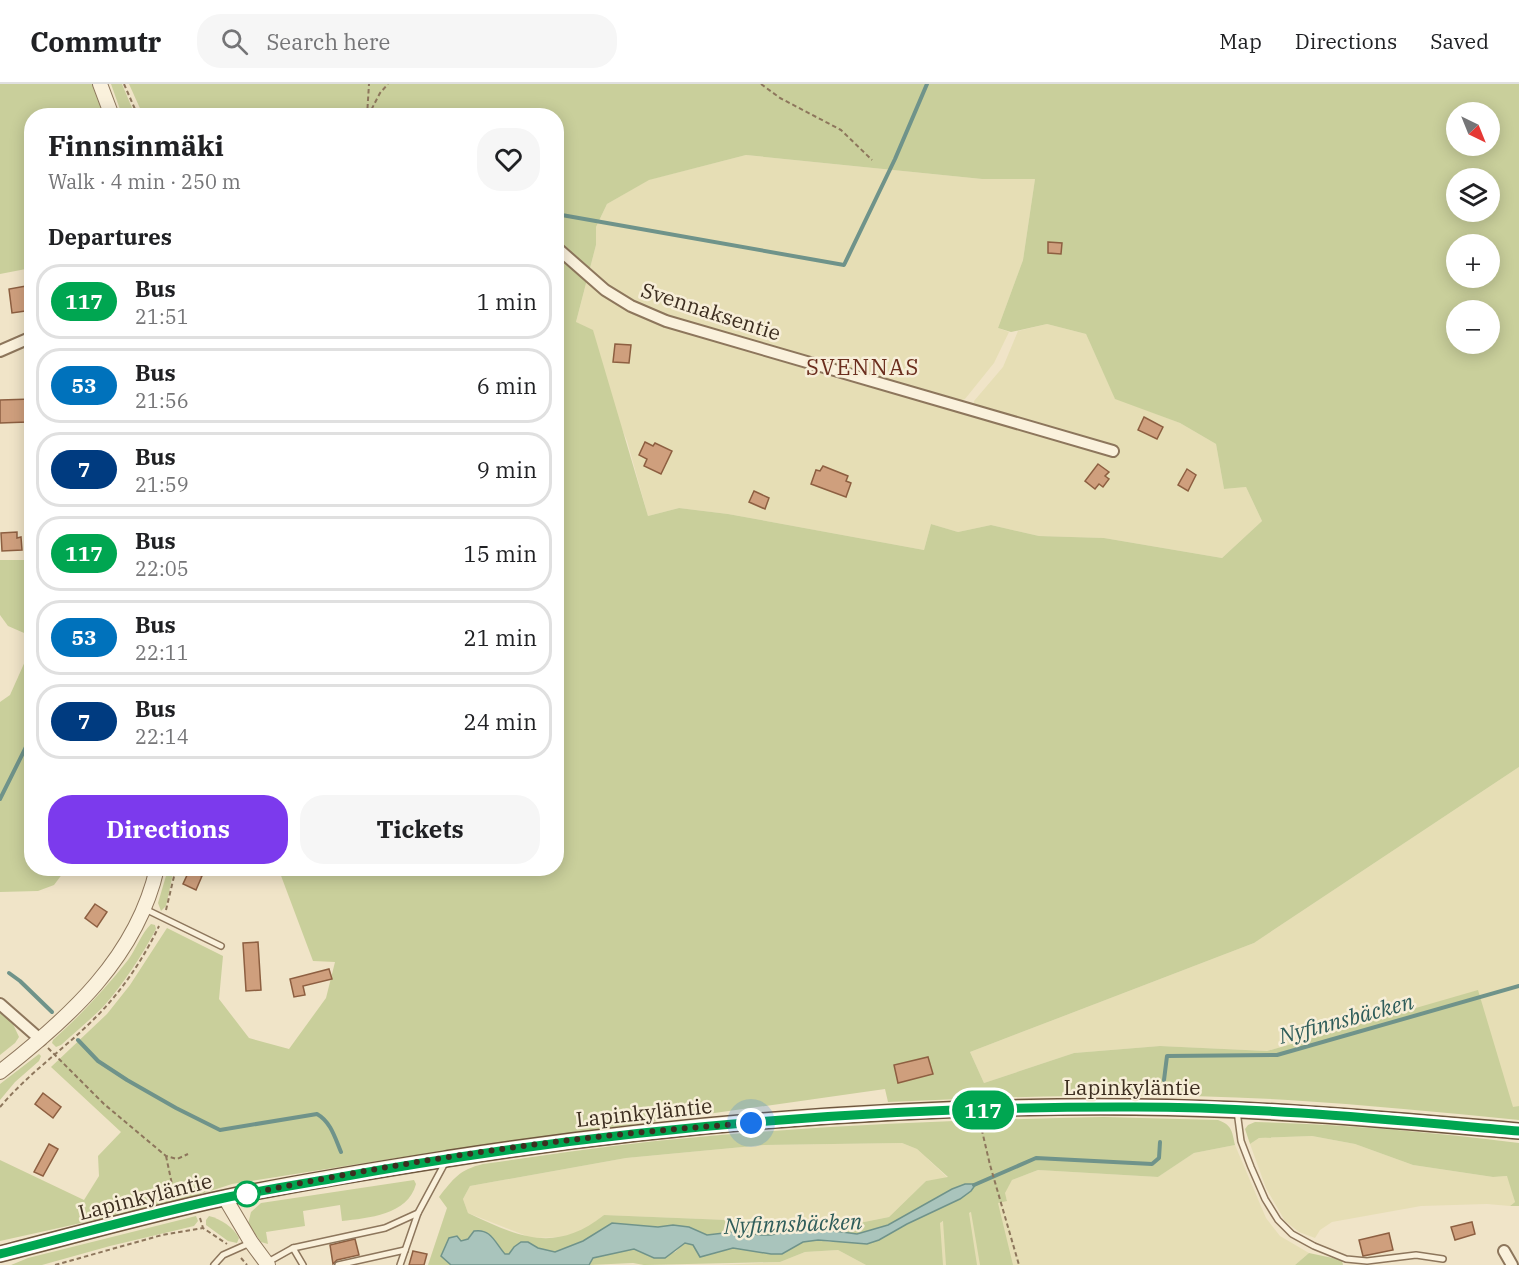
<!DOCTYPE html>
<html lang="en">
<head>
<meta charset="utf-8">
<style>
  :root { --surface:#fff; --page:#f6f6f6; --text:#202124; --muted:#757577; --line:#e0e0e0; --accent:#7c3aed }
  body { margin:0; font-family:"IBM Plex Serif",serif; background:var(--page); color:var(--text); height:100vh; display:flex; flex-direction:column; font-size:22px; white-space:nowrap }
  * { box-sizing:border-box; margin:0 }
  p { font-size:20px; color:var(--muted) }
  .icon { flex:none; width:33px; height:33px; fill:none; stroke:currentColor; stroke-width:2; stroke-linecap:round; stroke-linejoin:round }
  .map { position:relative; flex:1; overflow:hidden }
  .drawer { position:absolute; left:24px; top:24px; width:540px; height:768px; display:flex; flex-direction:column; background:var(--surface); border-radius:24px; box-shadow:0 3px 15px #0003 }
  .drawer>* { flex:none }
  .badge { padding:0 12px; border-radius:20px; font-size:21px; line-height:39px }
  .needle { width:39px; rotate:137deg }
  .controls { position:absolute; left:1446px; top:18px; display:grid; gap:12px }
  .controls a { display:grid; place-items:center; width:54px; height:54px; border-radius:50%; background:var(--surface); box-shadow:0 3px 15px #0003; font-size:30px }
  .you { position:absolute; width:30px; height:30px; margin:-15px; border:4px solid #fff; border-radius:50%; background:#1a73e8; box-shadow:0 0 0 9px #1a73e833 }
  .map>.badge { position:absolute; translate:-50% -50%; box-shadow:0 0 0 3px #fff }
  h2 { padding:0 24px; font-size:22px; line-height:54px }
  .round { display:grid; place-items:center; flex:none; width:63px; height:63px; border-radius:24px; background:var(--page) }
  .head { display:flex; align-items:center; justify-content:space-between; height:102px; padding:0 24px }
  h1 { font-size:28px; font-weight:700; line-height:45px }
  .primary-button { display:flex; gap:12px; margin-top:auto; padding:12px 24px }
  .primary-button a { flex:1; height:69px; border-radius:24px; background:var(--accent); color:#fff; font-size:24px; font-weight:700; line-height:69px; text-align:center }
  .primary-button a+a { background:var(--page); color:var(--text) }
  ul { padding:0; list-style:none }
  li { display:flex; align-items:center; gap:18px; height:75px; margin:0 12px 9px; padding:0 12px; border:3px solid var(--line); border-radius:24px }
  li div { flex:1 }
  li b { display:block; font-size:22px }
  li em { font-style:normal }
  li .badge { min-width:66px; font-weight:700; text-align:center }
  header { display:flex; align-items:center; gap:36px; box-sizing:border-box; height:84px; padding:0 30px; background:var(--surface); border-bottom:2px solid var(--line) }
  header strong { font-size:28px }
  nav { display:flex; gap:33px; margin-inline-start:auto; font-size:21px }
  .search { width:420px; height:54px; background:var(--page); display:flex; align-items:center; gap:15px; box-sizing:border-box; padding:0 21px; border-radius:24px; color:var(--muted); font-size:22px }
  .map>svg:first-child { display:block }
  .farmland { fill:#e6deb5 }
  .green { fill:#c9cf9b; fill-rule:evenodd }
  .water { fill:#a9c4bc; stroke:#6f938a; stroke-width:1.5 }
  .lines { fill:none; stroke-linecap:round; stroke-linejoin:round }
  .stream { stroke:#6f938a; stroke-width:4 }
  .building { fill:#cf9f7d; stroke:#8d5f41; stroke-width:1.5 }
  .service-casing { stroke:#8d765c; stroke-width:8 }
  .minor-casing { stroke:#8d765c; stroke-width:14 }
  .tertiary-casing { stroke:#8d765c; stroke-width:16 }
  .secondary-casing { stroke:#6f573f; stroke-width:18 }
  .path { stroke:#8d765c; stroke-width:2; stroke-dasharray:4.5 3; stroke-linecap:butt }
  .service { stroke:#faf1dc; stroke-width:5 }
  .minor { stroke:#faf1dc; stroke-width:10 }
  .tertiary { stroke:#faf1dc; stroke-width:14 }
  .secondary { stroke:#faf1dc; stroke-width:15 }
  .line-casing { stroke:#fff; stroke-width:14 }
  .line { stroke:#00a651; stroke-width:9 }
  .walk { stroke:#3d2e20; stroke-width:6; stroke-dasharray:0 10.8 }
  .stop-dot { fill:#fff; stroke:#00a651; stroke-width:3 }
  .labels { text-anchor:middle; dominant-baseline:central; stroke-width:5; stroke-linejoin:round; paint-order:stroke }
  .street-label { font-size:21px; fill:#3d2e20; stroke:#f7eed8 }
  .neighbourhood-label { font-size:22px; letter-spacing:1.5px; fill:#6b2e1e; stroke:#f7eed8 }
  .water-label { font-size:22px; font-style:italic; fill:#2f5d5a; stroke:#f7eed8 }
</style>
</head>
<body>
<header>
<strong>Commutr</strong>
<div class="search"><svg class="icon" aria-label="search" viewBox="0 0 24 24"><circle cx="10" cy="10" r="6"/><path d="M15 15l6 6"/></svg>Search here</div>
<nav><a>Map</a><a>Directions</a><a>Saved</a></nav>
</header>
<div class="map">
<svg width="1519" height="1181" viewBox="0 0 1519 1181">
  <rect width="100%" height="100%" fill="#f0e4c8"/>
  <!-- farmland -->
  <g class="farmland">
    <polygon points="746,71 982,95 1035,95 1023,176 998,244 1009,248 994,279 965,315 956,319 680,239 631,219 589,188 596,161 596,143 607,120 648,96"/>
    <polygon points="587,196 618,221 644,235 835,294 1043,349 973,321 974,317 1003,283 1018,247 1047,240 1086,250 1115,314 1180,339 1216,360 1224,405 1246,403 1262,437 1222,474 1104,454 1039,452 991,441 958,448 931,440 924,466 728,430 679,424 648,432 627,357 576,238"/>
    <polygon points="1519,683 1519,1022 1513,1024 1318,953 1267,967 1160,962 1074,969 984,999 970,968 1254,859"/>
    <polygon points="1312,1052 1355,1060 1413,1081 1493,1093 1508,1092 1515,1118 1510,1122 1487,1120 1421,1122 1332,1138 1320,1146 1315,1154 1299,1148 1285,1137 1266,1104 1250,1060 1259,1054"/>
    <polygon points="902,1059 917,1065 948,1094 926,1097 889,1133 849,1141 604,1131 587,1144 565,1153 532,1154 468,1129 463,1115 470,1102 626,1074 764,1061"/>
    <polygon points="1235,1061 1266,1134 1280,1152 1309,1169 1295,1181 903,1181 915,1147 1007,1116 1004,1109 1012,1096 1038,1086 1158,1093 1194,1069"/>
    <polygon points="838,1166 866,1181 720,1181 780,1178 805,1168"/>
  </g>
  <!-- green -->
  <g class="green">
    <polygon points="0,0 95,0 106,31 32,32 31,184 0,190"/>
    <polygon points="111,0 122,0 135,31 122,31"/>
    <path d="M 129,0 L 1519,0 L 1519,683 L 1254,859 L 970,968 L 984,999 L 1074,969 L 1160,962 L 1267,967 L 1478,906 L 1513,1023 L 1519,1022 L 1519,1036 C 1442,1028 1365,1021 1288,1016 C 1155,1008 1021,1012 888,1018 L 885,1005 L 390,1075 L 232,1100 L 176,1118 L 0,1157 L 0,1076 L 84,1116 L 99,1092 L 98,1072 L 121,1048 L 51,983 L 107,930 L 130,901 L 167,844 L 223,872 L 219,915 L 249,954 L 289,965 L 326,914 L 335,878 L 313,877 L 280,789 L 249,790 L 242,785 L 556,784 L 556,32 L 143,31 ZM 1456,28 L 1490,28 L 1490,62 L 1456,62 ZM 746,71 L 982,95 L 1035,95 L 1023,176 L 998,244 L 1011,248 L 1047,240 L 1086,250 L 1115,315 L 1180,339 L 1216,360 L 1224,405 L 1246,403 L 1262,437 L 1222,474 L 1104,454 L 1039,452 L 991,441 L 958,448 L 931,440 L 924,466 L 728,430 L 679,424 L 648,432 L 593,246 L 576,238 L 596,161 L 596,143 L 607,120 L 649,96 ZM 1456,94 L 1490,94 L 1490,128 L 1456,128 ZM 1456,160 L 1490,160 L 1490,194 L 1456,194 ZM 1456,226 L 1490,226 L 1490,260 L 1456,260 Z"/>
    <polygon points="0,476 31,476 31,552 8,542 0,531"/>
    <polygon points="31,564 32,784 66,785 54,801 38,807 0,808 0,618 10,611"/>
    <polygon points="168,785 174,785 166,822 161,827 158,819"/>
    <path d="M 151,840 L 155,841 L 156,845 C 141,873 124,899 103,923 C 90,936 75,948 61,961 L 56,963 L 52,959 L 53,956 C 81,931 105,905 128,876 C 136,865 141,850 151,840 Z"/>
    <polygon points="0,928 13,940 19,953 15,959 0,971"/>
    <polygon points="39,970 41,972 39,977 15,998 0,1016 0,1000"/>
    <path d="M 1103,1033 L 1218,1036 C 1232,1041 1232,1047 1235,1061 L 1194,1069 L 1158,1093 L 1038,1086 L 1012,1096 L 1005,1109 L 1007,1117 L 998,1119 L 1013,1181 L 980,1181 L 971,1128 L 969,1129 L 977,1181 L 946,1181 L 943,1137 L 940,1139 L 943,1181 L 866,1181 L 838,1166 L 805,1168 L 780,1178 L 644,1181 L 633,1179 L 589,1181 L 593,1174 L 634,1165 L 654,1174 L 675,1168 L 685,1159 L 693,1161 L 700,1173 L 733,1164 L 771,1170 L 782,1170 L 803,1158 L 818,1156 L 830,1158 L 879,1156 L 907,1140 L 960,1115 L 975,1100 L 965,1100 L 952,1105 L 888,1141 L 857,1150 L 844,1150 L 830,1146 L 795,1145 L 771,1151 L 759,1151 L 740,1147 L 707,1151 L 689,1143 L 673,1141 L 658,1143 L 612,1139 L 583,1157 L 555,1168 L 538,1164 L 528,1158 L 514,1163 L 509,1171 L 505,1170 L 474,1147 L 468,1155 L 461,1157 L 441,1172 L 451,1181 L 428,1181 L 447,1124 L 439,1113 C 454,1094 459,1086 483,1080 C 547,1071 612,1061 677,1055 C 819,1041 961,1036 1103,1033 ZM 902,1059 L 917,1065 L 948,1093 L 926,1097 L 889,1133 L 849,1141 L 604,1131 C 555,1170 519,1153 468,1129 L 463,1115 L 470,1102 L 626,1074 L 764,1061 Z"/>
    <path d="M 1255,1038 C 1343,1040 1431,1048 1519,1059 L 1519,1122 L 1510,1122 L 1515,1118 L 1507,1092 L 1493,1093 L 1413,1081 L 1355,1060 L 1312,1052 L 1259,1054 L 1250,1060 L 1245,1045 L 1248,1041 Z"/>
    <path d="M 414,1096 L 416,1100 C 408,1131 368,1134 342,1137 L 340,1121 L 303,1127 L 305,1142 L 266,1148 L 268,1160 L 261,1158 L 248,1140 L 251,1128 L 261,1119 Z"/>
    <polygon points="196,1132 198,1137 194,1142 110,1162 42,1181 11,1181 28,1174"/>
    <path d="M 209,1132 C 221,1135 233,1143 239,1154 L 237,1159 L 228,1157 L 206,1141 L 206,1136 Z"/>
    <polygon points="1309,1169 1342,1176 1343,1181 1295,1181"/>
  </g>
  <!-- water -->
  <path class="water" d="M 965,1100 L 976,1100 L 971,1107 L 960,1115 L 907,1140 L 879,1156 L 867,1160 L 818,1156 L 803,1158 L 782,1170 L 771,1170 L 733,1164 L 700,1173 L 693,1161 L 685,1159 L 665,1174 L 654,1174 L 634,1165 L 593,1174 L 589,1181 L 451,1181 L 441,1172 L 449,1154 L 457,1152 L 461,1157 L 468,1155 L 474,1147 C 491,1144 495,1159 505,1170 L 509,1170 L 514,1163 L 521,1158 L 528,1158 L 538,1164 L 555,1168 L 583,1157 L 612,1139 L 658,1143 L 673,1141 L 689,1143 L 707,1151 L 741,1147 L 759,1151 L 771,1151 L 795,1145 L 812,1144 L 857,1150 L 888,1141 L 952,1105 Z"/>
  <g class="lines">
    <!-- stream -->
    <g class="stream">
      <polyline points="556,130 844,181 895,75 927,0"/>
      <polyline points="0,715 32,651"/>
      <polyline points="9,889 20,897 52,928"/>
      <path d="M 78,956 L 98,977 L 127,996 L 176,1024 L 220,1046 L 317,1030 C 331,1038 335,1054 341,1068"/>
      <polyline points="1164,996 1167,972 1277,971 1519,902"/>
      <polyline points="974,1101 1036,1074 1152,1080 1159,1074 1160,1058"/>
    </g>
  </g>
  <!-- building -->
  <g class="building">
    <polygon points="1048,158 1062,159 1061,170 1048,169"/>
    <polygon points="32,201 32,226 12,229 9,205"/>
    <polygon points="615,260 631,261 629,279 613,278"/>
    <polygon points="32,315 32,336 27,336 27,338 0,339 0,316"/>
    <polygon points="1144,333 1163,343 1157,355 1138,346"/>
    <polygon points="645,358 653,362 655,359 672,367 661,390 644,382 647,375 639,371"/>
    <polygon points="1098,380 1109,388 1105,392 1109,395 1103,403 1099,400 1095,405 1085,397"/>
    <polygon points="823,382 848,392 846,397 851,399 846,413 811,400 816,386 820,387"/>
    <polygon points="1187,385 1196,391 1188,407 1178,401"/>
    <polygon points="754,407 769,414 765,425 749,418"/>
    <polygon points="17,448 17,454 21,453 22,466 2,467 1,449"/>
    <polygon points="189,787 202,792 196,806 183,800"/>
    <polygon points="95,820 107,828 97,843 85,834"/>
    <polygon points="258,858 261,906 246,907 243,859"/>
    <polygon points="329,885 332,895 303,902 305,911 294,913 290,895"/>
    <polygon points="928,973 933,990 898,999 894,981"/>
    <polygon points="43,1009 61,1023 53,1034 35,1020"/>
    <polygon points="49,1060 58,1065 43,1092 34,1088"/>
    <polygon points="1472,1138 1475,1150 1455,1156 1451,1143"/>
    <polygon points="1389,1149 1393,1166 1363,1172 1359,1156"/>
    <polygon points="355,1155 359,1171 337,1176 333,1180 330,1161"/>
    <polygon points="413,1167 427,1170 424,1181 409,1181"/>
  </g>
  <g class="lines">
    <defs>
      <g id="service">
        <polyline points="145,825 221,862"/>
        <polyline points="1237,1027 1241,1057 1251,1083 1265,1115 1278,1136 1292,1150 1314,1162 1346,1175 1367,1177 1416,1171 1443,1175"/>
        <polyline points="293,1164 303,1181"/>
        <polyline points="268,1178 293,1164 385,1144 418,1129 446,1077"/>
        <polyline points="214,1181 223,1171 250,1159"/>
        <polyline points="338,1181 405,1166"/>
        <polyline points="400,1181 418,1129"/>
      </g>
      <g id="minor">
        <polyline points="556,163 605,206 631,222 666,237 1113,367"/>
        <polyline points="0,267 32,253"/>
        <polyline points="0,920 41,956"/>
        <polyline points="1504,1167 1512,1181"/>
      </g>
      <g id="tertiary">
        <polyline points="100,0 112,32"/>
        <path d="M 0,988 C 69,934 137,873 157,784"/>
        <polyline points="225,1114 251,1158 268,1181"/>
      </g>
      <path id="secondary" d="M 0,1170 C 75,1151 149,1130 224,1114 C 299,1098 376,1086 452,1074 C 677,1039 907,1021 1135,1023 C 1263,1024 1391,1036 1519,1047"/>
    </defs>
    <!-- service casing -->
    <use href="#service" class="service-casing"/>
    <!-- minor casing -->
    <use href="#minor" class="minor-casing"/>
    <!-- tertiary casing -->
    <use href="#tertiary" class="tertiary-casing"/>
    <!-- secondary casing -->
    <use href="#secondary" class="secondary-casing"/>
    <!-- path -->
    <g class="path">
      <polyline points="124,0 138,32"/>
      <polyline points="761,0 780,14 841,46 872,76"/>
      <polyline points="367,32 369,0"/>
      <polyline points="368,32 380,9 388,0"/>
      <polyline points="166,826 176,784"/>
      <polyline points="48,964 104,1020 166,1072 177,1075 188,1070"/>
      <path d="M 0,1023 C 27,991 60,968 90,939 C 119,911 142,878 159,842"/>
      <polyline points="980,1038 990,1081 1019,1181"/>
      <polyline points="166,1072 173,1105 180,1109"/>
      <polyline points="200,1134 203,1144 227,1160"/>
      <polyline points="241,1174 247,1181"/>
      <polyline points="55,1181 162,1151 203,1144"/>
    </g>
    <!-- service -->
    <use href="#service" class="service"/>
    <!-- minor -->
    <use href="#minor" class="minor"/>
    <!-- tertiary -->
    <use href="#tertiary" class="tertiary"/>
    <!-- secondary -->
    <use href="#secondary" class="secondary"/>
  </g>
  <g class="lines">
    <defs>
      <path id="line" d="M 0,1170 C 75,1151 149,1130 224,1114 C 259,1107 295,1101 330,1095 C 595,1046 865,1022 1135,1023 C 1264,1023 1391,1036 1519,1047"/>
    </defs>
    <!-- line casing -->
    <use href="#line" class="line-casing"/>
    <!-- line -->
    <use href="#line" class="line"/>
    <!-- walk -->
    <path class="walk" d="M 247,1110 C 362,1086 480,1066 597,1053 C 648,1047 700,1043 751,1039"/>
  </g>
  <!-- markers -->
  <circle class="stop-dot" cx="247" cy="1110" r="12"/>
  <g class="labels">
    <!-- street labels -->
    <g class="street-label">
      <text transform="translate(711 227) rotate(18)">Svennaksentie</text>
      <text x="1132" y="1003">Lapinkyläntie</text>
      <text transform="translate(644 1028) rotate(-6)">Lapinkyläntie</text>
      <text transform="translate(145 1112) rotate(-14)">Lapinkyläntie</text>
    </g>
    <!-- neighbourhood labels -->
    <g class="neighbourhood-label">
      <text x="863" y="282">SVENNAS</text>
    </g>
    <!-- water labels -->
    <g class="water-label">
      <text transform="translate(1346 934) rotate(-15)">Nyfinnsbäcken</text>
      <text transform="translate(793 1139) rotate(-2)">Nyfinnsbäcken</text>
    </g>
  </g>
</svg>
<div class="controls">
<a><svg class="needle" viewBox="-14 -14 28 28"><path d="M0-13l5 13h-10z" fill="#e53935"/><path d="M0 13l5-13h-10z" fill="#757577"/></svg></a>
<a><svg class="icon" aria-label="layers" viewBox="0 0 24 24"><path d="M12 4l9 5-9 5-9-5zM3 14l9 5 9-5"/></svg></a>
<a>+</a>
<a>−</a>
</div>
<div class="you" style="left:751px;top:1039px"></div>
<b class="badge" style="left:983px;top:1026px;background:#00a651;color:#fff">117</b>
<section class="drawer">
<div class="head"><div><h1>Finnsinmäki</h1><p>Walk · 4 min · 250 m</p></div><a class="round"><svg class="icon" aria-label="heart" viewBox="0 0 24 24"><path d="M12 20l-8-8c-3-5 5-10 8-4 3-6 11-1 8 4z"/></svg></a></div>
<h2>Departures</h2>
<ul>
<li><span class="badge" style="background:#00a651;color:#fff">117</span><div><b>Bus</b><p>21:51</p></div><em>1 min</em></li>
<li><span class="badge" style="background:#0072bc;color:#fff">53</span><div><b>Bus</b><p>21:56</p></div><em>6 min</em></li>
<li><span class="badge" style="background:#003b80;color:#fff">7</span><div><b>Bus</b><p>21:59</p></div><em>9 min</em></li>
<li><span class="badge" style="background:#00a651;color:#fff">117</span><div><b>Bus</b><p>22:05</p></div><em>15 min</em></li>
<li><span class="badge" style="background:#0072bc;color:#fff">53</span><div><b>Bus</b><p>22:11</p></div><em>21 min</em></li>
<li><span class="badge" style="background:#003b80;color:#fff">7</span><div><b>Bus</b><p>22:14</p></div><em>24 min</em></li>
</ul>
<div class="primary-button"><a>Directions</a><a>Tickets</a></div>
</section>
</div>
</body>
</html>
